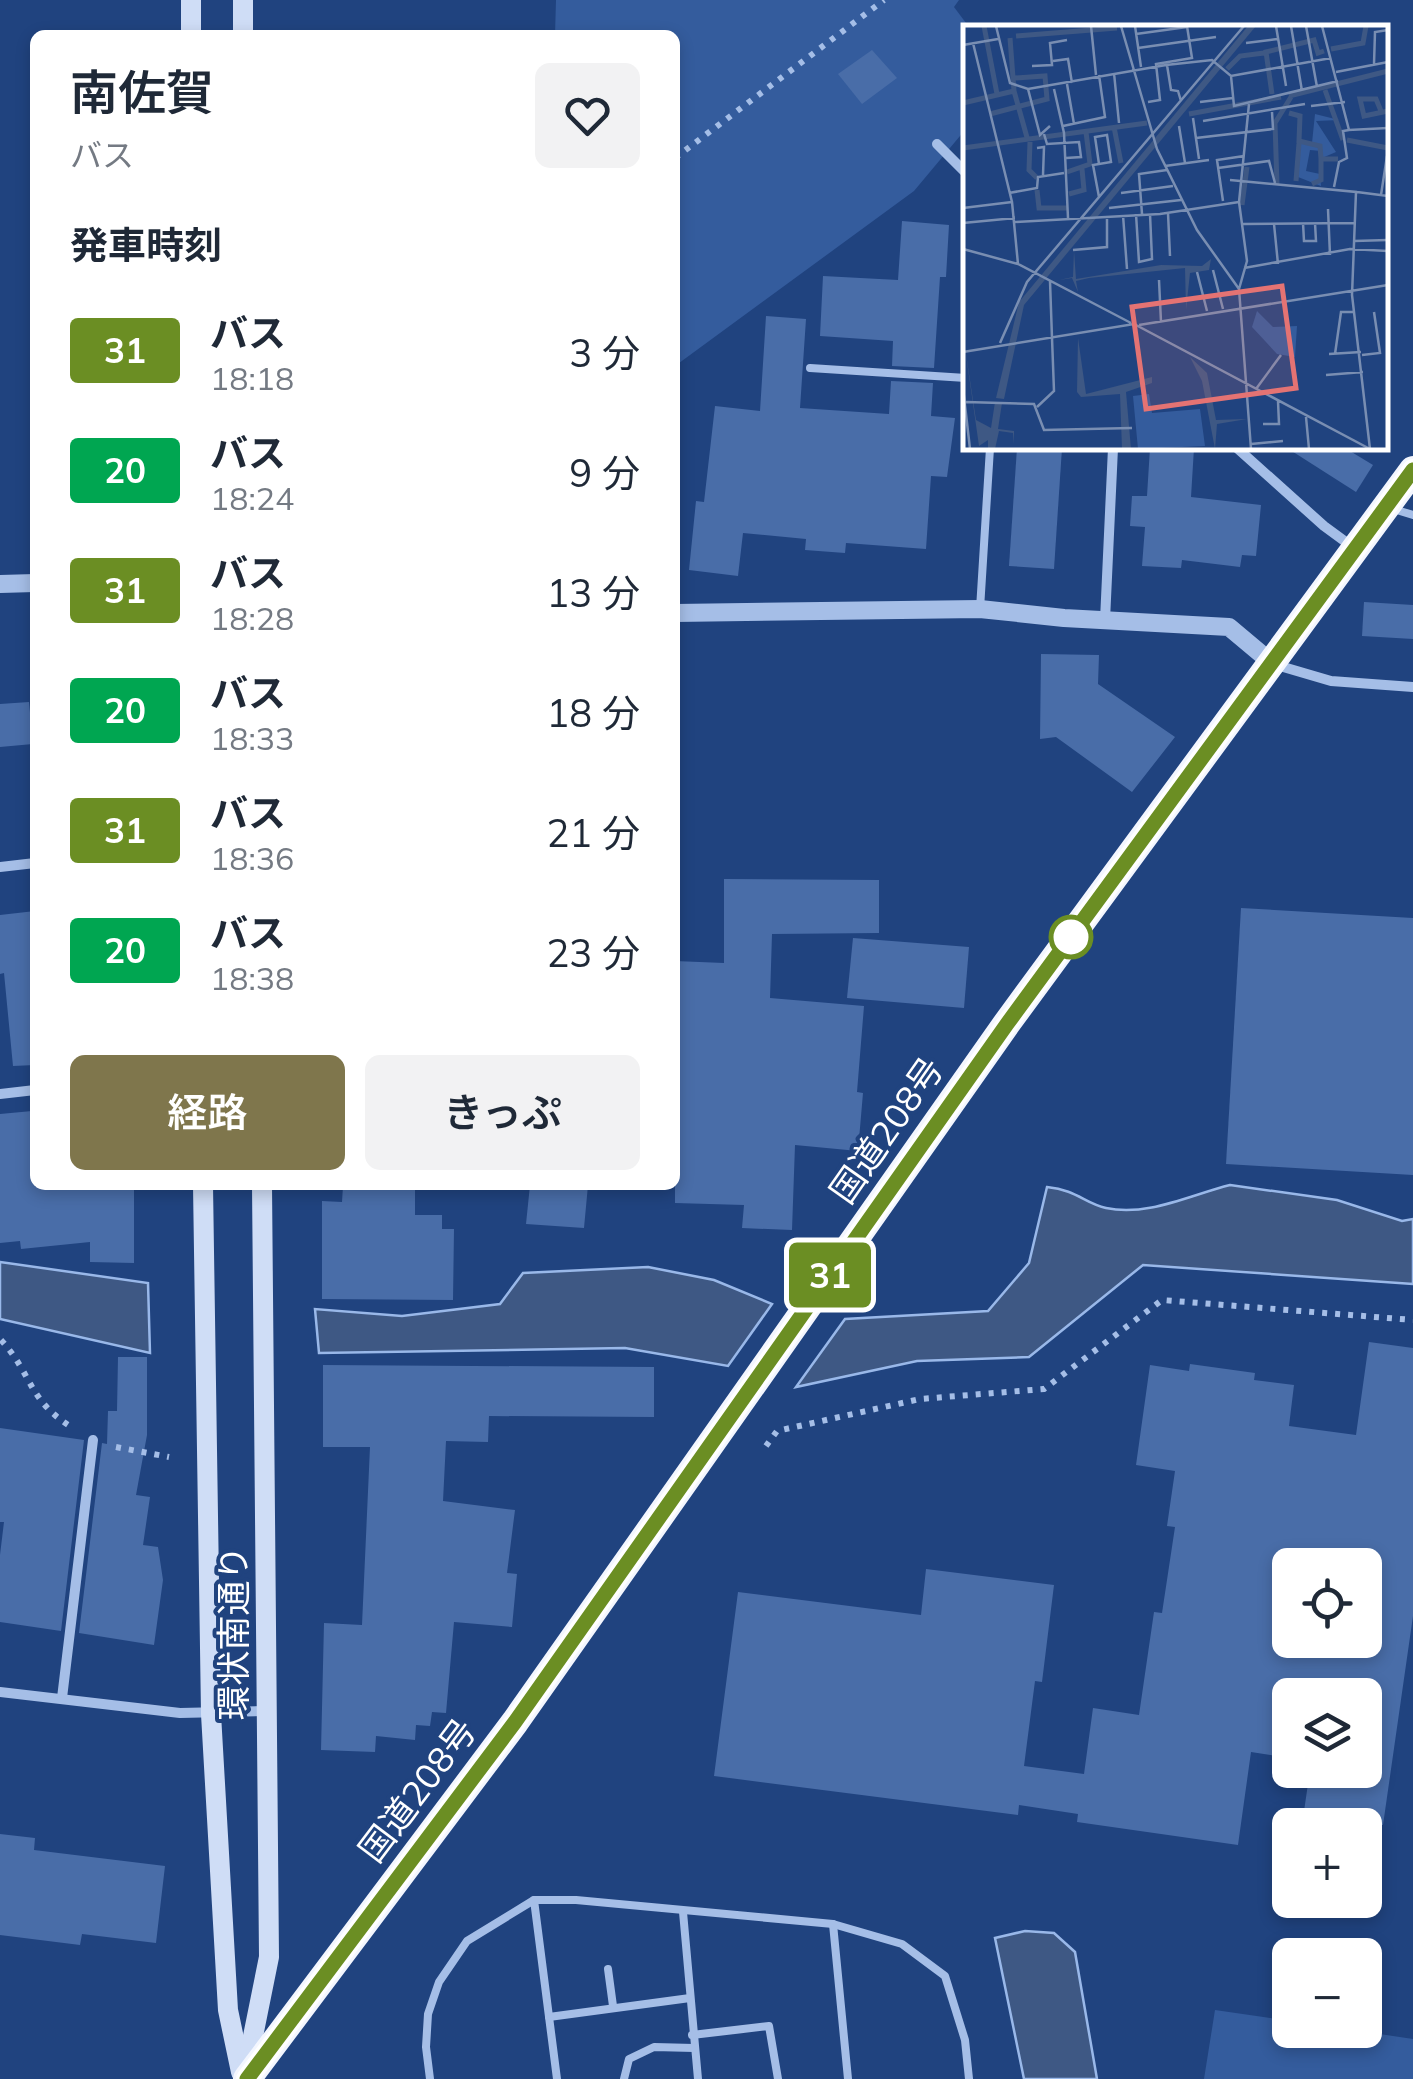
<!DOCTYPE html>
<html lang="ja">
<head>
<meta charset="utf-8">
<style>
  :root { --surface:#fff; --page:#f2f2f3; --text:#1f2937; --muted:#747a83; --accent:#7f764c }
  body { margin:0; font-family:Mulish,"Noto Sans JP",sans-serif; background:var(--page); color:var(--text); height:100vh; display:flex; flex-direction:column; font-size:38px; white-space:nowrap }
  * { box-sizing:border-box; margin:0 }
  p { font-size:32px; color:var(--muted) }
  .icon { flex:none; width:55px; height:55px; fill:none; stroke:currentColor; stroke-width:2; stroke-linecap:round; stroke-linejoin:round }
  .map { position:relative; flex:1; overflow:hidden }
  .panel { position:absolute; left:30px; top:30px; width:650px; height:1160px; display:flex; flex-direction:column; background:var(--surface); border-radius:15px; box-shadow:0 5px 15px #0003 }
  .panel>* { flex:none }
  .badge { padding:0 20px; border-radius:8px; font-size:35px; line-height:65px }
  .controls { position:absolute; left:1272px; top:1548px; display:grid; gap:20px }
  .controls a { display:grid; place-items:center; width:110px; height:110px; border-radius:15px; background:var(--surface); box-shadow:0 5px 15px #0003; font-size:50px }
  .map>.badge { position:absolute; translate:-50% -50%; box-shadow:0 0 0 5px #fff }
  h2 { padding:0 40px; font-size:38px; line-height:90px }
  .round { display:grid; place-items:center; flex:none; width:105px; height:105px; border-radius:15px; background:var(--page) }
  .headline { display:flex; align-items:center; justify-content:space-between; height:170px; padding:0 40px }
  h1 { font-size:48px; font-weight:600; line-height:75px }
  .button { display:flex; gap:20px; margin-top:auto; padding:20px 40px }
  .button a { flex:1; height:115px; border-radius:15px; background:var(--accent); color:#fff; font-size:40px; font-weight:600; line-height:115px; text-align:center }
  .button a+a { background:var(--page); color:var(--text) }
  ul { padding:0; list-style:none }
  li { display:flex; align-items:center; gap:30px; height:120px; padding:0 40px }
  li div { flex:1 }
  li b { display:block; font-size:38px }
  li em { font-style:normal }
  li .badge { min-width:110px; font-weight:700; text-align:center }
  .map>svg:first-child { display:block }
  .green { fill:#345c9d }
  .water { fill:#3e5884; stroke:#99b8e9; stroke-width:2.5 }
  .building { fill:#496da8; fill-rule:evenodd }
  .lines { fill:none; stroke-linecap:round; stroke-linejoin:round }
  .path { stroke:#a5bee7; stroke-width:6; stroke-dasharray:5 8; stroke-linecap:butt }
  .service { stroke:#a5bee7; stroke-width:8 }
  .minor { stroke:#a5bee7; stroke-width:10 }
  .tertiary { stroke:#a5bee7; stroke-width:18 }
  .secondary { stroke:#cfddf6; stroke-width:20 }
  .trunk { stroke:#f3f6fe; stroke-width:28 }
  .line-casing { stroke:#fff; stroke-width:22 }
  .line { stroke:#6b8e23; stroke-width:15 }
  .stop-dot { fill:#fff; stroke:#6b8e23; stroke-width:5 }
  .labels { text-anchor:middle; dominant-baseline:central; stroke-width:8; stroke-linejoin:round; paint-order:stroke }
  .street-label { font-size:35px; fill:#fff; stroke:#20437f }
  .inset-river { fill:none; stroke:#3e5884; stroke-width:5 }
  .inset-road { fill:none; stroke:#798eb2; stroke-width:2.5 }
  .view { fill:#e47373; fill-opacity:0.15; stroke:#e47373; stroke-width:5 }
  .inset-edge { fill:none; stroke:#fff; stroke-width:5 }
</style>
</head>
<body>
<div class="map">
<svg width="1413" height="2079" viewBox="0 0 1413 2079">
  <rect width="100%" height="100%" fill="#20437f"/>
  <!-- green -->
  <g class="green">
    <polygon points="556,0 959,0 954,7 969,27 966,28 965,130 914,191 675,366 675,35 555,35"/>
    <polygon points="1215,2010 1290,2021 1290,2030 1353,2030 1413,2039 1413,2079 1204,2079"/>
  </g>
  <!-- water -->
  <g class="water">
    <path d="M 1230,1185 L 1337,1200 L 1402,1221 L 1413,1219 L 1413,1284 L 1143,1265 L 1029,1357 L 917,1361 L 796,1387 L 845,1319 L 988,1311 L 1029,1263 L 1047,1187 C 1077,1190 1084,1203 1106,1208 C 1147,1217 1190,1195 1230,1185 Z"/>
    <polygon points="0,1262 148,1283 150,1353 0,1319"/>
    <polygon points="648,1267 714,1280 772,1304 728,1366 625,1348 319,1353 315,1309 402,1316 500,1304 523,1273"/>
    <polygon points="1025,1931 1054,1933 1075,1952 1097,2079 1024,2079 995,1938"/>
  </g>
  <!-- building -->
  <g class="building">
    <polygon points="872,50 897,78 862,104 838,74"/>
    <polygon points="902,221 949,225 946,277 940,277 934,368 892,366 893,341 820,336 823,276 898,280"/>
    <polygon points="766,316 806,319 800,408 889,414 891,381 933,383 931,416 955,418 947,477 931,476 926,549 846,543 845,553 805,550 806,539 743,533 738,576 689,570 696,501 704,502 715,406 760,411"/>
    <polygon points="1017,448 1062,448 1054,569 1009,566"/>
    <polygon points="1150,448 1194,448 1191,497 1261,505 1256,556 1242,555 1240,567 1182,560 1181,568 1142,566 1145,527 1130,526 1132,496 1147,496"/>
    <polygon points="1287,448 1345,448 1373,465 1356,492"/>
    <polygon points="1364,602 1413,605 1413,639 1362,636"/>
    <polygon points="1041,654 1099,655 1098,684 1175,737 1132,792 1056,737 1040,739"/>
    <polygon points="29,702 33,744 0,747 0,704"/>
    <polygon points="724,879 879,880 879,933 772,934 770,998 864,1006 857,1092 863,1093 858,1151 795,1145 792,1230 742,1228 744,1205 675,1203 675,961 724,963"/>
    <polygon points="1241,908 1413,918 1413,1175 1226,1164"/>
    <polygon points="35,911 35,1065 13,1066 4,973 0,974 0,915"/>
    <polygon points="853,938 969,947 964,1008 847,998"/>
    <polygon points="32,1111 35,1187 134,1185 134,1263 90,1262 90,1242 21,1249 20,1241 0,1243 0,1114"/>
    <polygon points="530,1185 588,1185 584,1228 526,1224"/>
    <polygon points="343,1186 415,1187 415,1215 442,1215 442,1229 454,1229 453,1300 322,1299 322,1201 342,1202"/>
    <path d="M 1369,1342 L 1413,1348 L 1413,1616 L 1383,1825 L 1302,1825 L 1310,1770 L 1365,1770 L 1365,1695 L 1290,1695 L 1290,1758 L 1251,1752 L 1238,1845 L 1077,1822 L 1078,1814 L 1019,1805 L 1018,1815 L 714,1776 L 738,1592 L 921,1615 L 926,1569 L 1054,1585 L 1042,1682 L 1035,1681 L 1024,1766 L 1084,1774 L 1093,1708 L 1139,1715 L 1154,1612 L 1162,1613 L 1175,1527 L 1167,1526 L 1175,1471 L 1136,1465 L 1150,1365 L 1189,1371 L 1190,1364 L 1255,1373 L 1254,1380 L 1294,1385 L 1289,1426 L 1356,1435 ZM 1290,1565 L 1365,1565 L 1365,1640 L 1290,1640 Z"/>
    <polygon points="118,1357 147,1357 147,1435 136,1495 150,1497 143,1545 158,1547 163,1580 154,1645 79,1633 102,1443 107,1444 108,1411 117,1411"/>
    <polygon points="323,1365 654,1367 654,1417 489,1416 488,1442 446,1441 443,1501 515,1510 507,1573 517,1574 512,1627 454,1622 446,1713 432,1712 430,1726 416,1725 415,1740 376,1736 375,1752 321,1750 324,1623 362,1625 370,1447 323,1447"/>
    <polygon points="0,1428 84,1440 61,1631 0,1622 0,1555 4,1522 0,1522"/>
    <polygon points="0,1834 35,1838 34,1850 165,1866 156,1943 82,1934 80,1945 0,1935"/>
  </g>
  <g class="lines">
    <!-- path -->
    <g class="path">
      <polyline points="675,158 884,0"/>
      <path d="M 1,1340 C 33,1375 28,1401 73,1428"/>
      <polyline points="766,1446 777,1431 920,1399 1044,1389 1162,1300 1413,1320"/>
      <polyline points="116,1447 169,1457"/>
    </g>
    <!-- service -->
    <g class="service">
      <polyline points="810,368 966,378"/>
      <polyline points="1390,508 1413,515"/>
      <polyline points="980,609 990,448"/>
      <polyline points="534,1900 557,2079"/>
      <polyline points="683,1912 698,2079"/>
      <polyline points="833,1924 848,2079"/>
      <polyline points="608,1969 613,2006"/>
      <polyline points="549,2017 690,1998"/>
      <polyline points="692,2035 769,2026 778,2079"/>
      <polyline points="430,2079 426,2047 428,2014 439,1982 467,1941 534,1900 576,1900 833,1924 902,1944 945,1976 965,2040 969,2079"/>
      <polyline points="624,2079 629,2059 654,2047 694,2048"/>
    </g>
    <!-- minor -->
    <g class="minor">
      <polyline points="937,144 966,173"/>
      <polyline points="1237,448 1324,526 1354,548"/>
      <polyline points="1105,620 1113,448"/>
      <polyline points="1273,664 1331,681 1413,687"/>
      <polyline points="0,867 35,863"/>
      <polyline points="0,1094 35,1090"/>
      <polyline points="0,1692 180,1713 266,1711"/>
      <polyline points="62,1698 93,1440"/>
    </g>
    <!-- tertiary -->
    <g class="tertiary">
      <polyline points="0,584 35,583"/>
      <polyline points="675,613 980,609 1064,618 1229,627 1272,663"/>
    </g>
    <!-- secondary -->
    <g class="secondary">
      <polyline points="191,0 191,35"/>
      <polyline points="243,0 243,35"/>
      <polyline points="203,1185 211,1714 228,2010 241,2072"/>
      <polyline points="245,2076 269,1957 262,1185"/>
    </g>
    <!-- trunk -->
    <polyline class="trunk" points="247,2079 515,1722 1007,1023 1413,470"/>
  </g>
  <g class="lines">
    <defs>
      <polyline id="line" points="247,2079 515,1722 1007,1024 1413,470"/>
    </defs>
    <!-- line casing -->
    <use href="#line" class="line-casing"/>
    <!-- line -->
    <use href="#line" class="line"/>
  </g>
  <!-- markers -->
  <circle class="stop-dot" cx="1071" cy="937" r="20"/>
  <g class="labels">
    <!-- street labels -->
    <g class="street-label">
      <text transform="translate(886 1130) rotate(-55)">国道208号</text>
      <text transform="translate(233 1633) rotate(-90)">環状南通り</text>
      <text transform="translate(417 1790) rotate(-53)">国道208号</text>
    </g>
  </g>
  <!-- overview -->
  <g transform="translate(963 25)">
    <rect width="425" height="425" fill="#20437f"/>
    <path d="M 352,89 L 376,95 L 353,96 L 373,127 L 359,133 L 358,126 L 347,125 L 343,146 L 357,149 L 358,161 L 335,152 L 337,116 L 349,118 ZM 294,286 L 310,302 L 334,301 L 332,332 L 314,329 L 289,302 ZM 186,369 L 189,388 L 237,384 L 242,421 L 175,424 L 170,371 Z" fill="#345c9d"/>
    <path d="M 285,1 L 293,1 L 61,280 L 41,374 L 33,373 L 56,277 ZM 111,226 L 113,254 L 198,240 L 239,241 L 248,234 L 246,245 L 227,248 L 223,285 L 222,243 L 126,253 L 113,256 L 115,267 L 109,253 L 96,255 L 110,252 ZM 0,309 L 13,395 L 28,403 L 32,377 L 39,378 L 35,404 L 51,406 L 51,419 L 50,408 L 36,406 L 32,424 L 25,424 L 25,415 L 16,421 ZM 115,313 L 123,369 L 189,352 L 189,358 L 163,367 L 168,424 L 159,424 L 157,369 L 118,372 L 114,367 ZM 227,332 L 244,348 L 253,395 L 284,394 L 254,399 L 252,424 L 239,356 Z" fill="#3e5884"/>
    <path class="inset-river" d="M 21,1 L 34,69M 53,11 L 154,3M 47,13 L 51,66 L 65,116M 368,24 L 400,18 L 403,1M 264,44 L 277,31 L 301,28M 362,65 L 380,115M 309,69 L 303,27 L 351,15 L 355,28 L 361,26M 326,71 L 425,46M 0,78 L 51,66M 418,86 L 413,74 L 397,74 L 401,91 L 425,86M 326,88 L 337,91 L 336,116 L 357,121 L 358,134M 27,89 L 84,74 L 82,51 L 52,53M 226,89 L 318,72M 151,102 L 158,138M 384,115 L 425,123M 67,117 L 66,145 L 74,153M 0,123 L 184,98M 104,147 L 127,139 L 123,107M 333,156 L 336,118M 349,159 L 358,155 L 358,134 L 375,134M 314,160 L 312,98 L 328,72M 74,165 L 76,183 L 104,183M 106,169 L 121,165 L 119,144M 279,180 L 284,142"/>
    <path class="inset-road" d="M 33,1 L 47,58 L 65,64 L 203,40 L 249,35 L 268,51 L 368,33M 128,1 L 133,50M 158,1 L 194,124 L 234,205 L 276,264 L 288,424M 172,1 L 178,42M 313,1 L 323,61M 328,1 L 339,66M 343,1 L 354,62M 359,1 L 386,105 L 425,103M 173,9 L 224,2M 10,18 L 49,177 L 55,239M 283,18 L 314,14M 0,20 L 35,14M 175,23 L 253,12M 90,36 L 105,34 L 109,58M 411,39 L 412,7 L 425,5M 204,40 L 208,65 L 215,66 L 218,76M 69,41 L 89,40 L 87,18 L 104,15M 373,47 L 425,37M 151,48 L 156,98M 268,51 L 271,81 L 375,56M 104,59 L 111,99M 65,64 L 77,110 L 87,101M 91,64 L 101,108 L 105,193M 185,77 L 197,75 L 193,39 L 229,33 L 224,1M 237,77 L 270,73M 348,81 L 382,77M 230,93 L 236,134M 240,96 L 342,79M 100,101 L 142,92 L 136,50M 216,101 L 222,138M 81,109 L 84,119 L 116,117 L 118,132 L 103,133M 233,113 L 310,104 L 309,87M 74,123 L 81,122 L 80,150M 136,139 L 132,112 L 144,110 L 148,137 L 130,140 L 136,172M 202,141 L 246,135M 255,143 L 306,136 L 312,158M 267,155 L 393,167 L 389,270 L 407,424M 371,162 L 376,137 L 384,133 L 380,106 L 386,105M 394,167 L 425,171M 46,168 L 74,163 L 75,152 L 101,148M 158,168 L 210,161M 418,170 L 424,131M 260,176 L 254,135 L 281,131M 0,183 L 49,177M 146,183 L 218,175M 365,184 L 367,230M 205,188 L 207,231M 173,189 L 176,237 L 189,234 L 187,189M 179,189 L 176,149 L 204,145M 160,190 L 164,244M 52,197 L 197,189 L 276,177M 0,198 L 52,193M 340,198 L 341,216 L 353,216 L 352,198M 280,199 L 391,198M 311,199 L 315,239M 391,216 L 425,215M 0,224 L 55,239 L 168,298M 110,225 L 144,222 L 144,191M 281,243 L 387,224 L 425,226M 250,245 L 260,284M 234,247 L 244,286M 196,255 L 198,297M 87,256 L 89,313M 276,264 L 284,236 L 276,177 L 286,79M 176,300 L 425,260M 37,318 L 64,257 L 281,1M 0,327 L 171,299 L 407,424M 366,329 L 398,327M 372,329 L 378,287 L 392,287M 399,330 L 417,328 L 411,287M 363,350 L 400,347M 0,363 L 7,424M 293,364 L 318,330M 3,377 L 71,379 L 81,405 L 169,403M 74,382 L 91,366 L 89,313M 343,392 L 346,424M 300,399 L 316,399 L 315,376M 288,419 L 320,416"/>
    <path class="view" d="M 319,261 L 333,363 L 183,384 L 169,282 Z"/>
    <rect width="425" height="425" class="inset-edge"/>
  </g>
</svg>
<div class="controls">
<a><svg class="icon" aria-label="locate" viewBox="0 0 24 24"><circle cx="12" cy="12" r="6"/><path d="M12 2v4M12 18v4M2 12h4M18 12h4"/></svg></a>
<a><svg class="icon" aria-label="layers" viewBox="0 0 24 24"><path d="M12 4l9 5-9 5-9-5zM3 14l9 5 9-5"/></svg></a>
<a>+</a>
<a>−</a>
</div>
<b class="badge" style="left:830px;top:1275px;background:#6b8e23;color:#fff">31</b>
<section class="panel">
<div class="headline"><div><h1>南佐賀</h1><p>バス</p></div><a class="round"><svg class="icon" aria-label="heart" viewBox="0 0 24 24"><path d="M12 20l-8-8c-3-5 5-10 8-4 3-6 11-1 8 4z"/></svg></a></div>
<h2>発車時刻</h2>
<ul>
<li><span class="badge" style="background:#6b8e23;color:#fff">31</span><div><b>バス</b><p>18:18</p></div><em>3 分</em></li>
<li><span class="badge" style="background:#00a651;color:#fff">20</span><div><b>バス</b><p>18:24</p></div><em>9 分</em></li>
<li><span class="badge" style="background:#6b8e23;color:#fff">31</span><div><b>バス</b><p>18:28</p></div><em>13 分</em></li>
<li><span class="badge" style="background:#00a651;color:#fff">20</span><div><b>バス</b><p>18:33</p></div><em>18 分</em></li>
<li><span class="badge" style="background:#6b8e23;color:#fff">31</span><div><b>バス</b><p>18:36</p></div><em>21 分</em></li>
<li><span class="badge" style="background:#00a651;color:#fff">20</span><div><b>バス</b><p>18:38</p></div><em>23 分</em></li>
</ul>
<div class="button"><a>経路</a><a>きっぷ</a></div>
</section>
</div>
</body>
</html>
